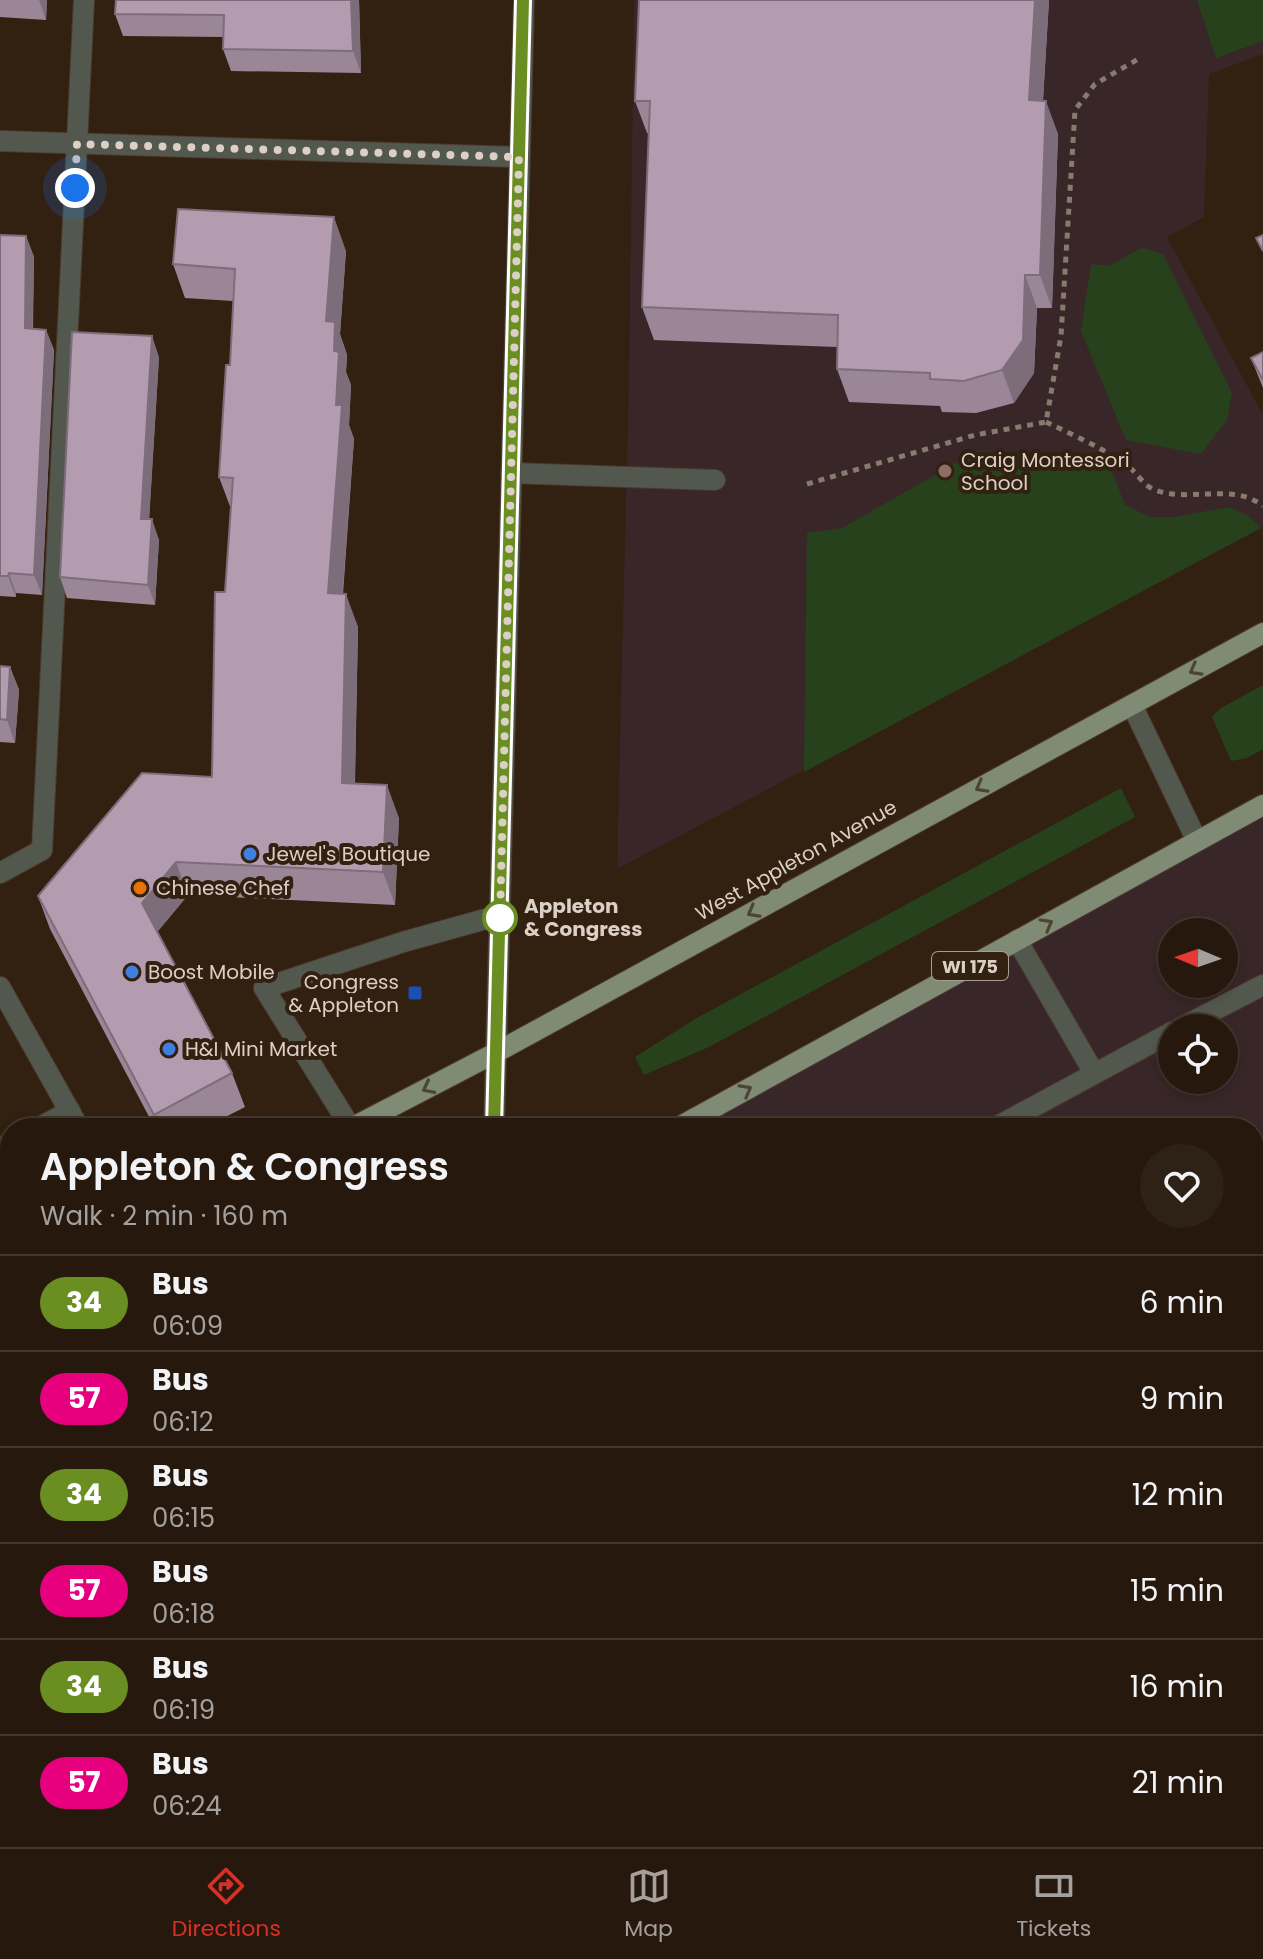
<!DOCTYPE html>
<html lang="en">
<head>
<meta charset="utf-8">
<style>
  :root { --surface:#26180d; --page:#2e2116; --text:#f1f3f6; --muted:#a4a09d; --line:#42372e; --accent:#d93025 }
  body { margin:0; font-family:Poppins,sans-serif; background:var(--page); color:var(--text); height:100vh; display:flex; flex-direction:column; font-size:30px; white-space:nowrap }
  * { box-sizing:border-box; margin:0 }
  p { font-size:26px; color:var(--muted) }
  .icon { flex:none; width:44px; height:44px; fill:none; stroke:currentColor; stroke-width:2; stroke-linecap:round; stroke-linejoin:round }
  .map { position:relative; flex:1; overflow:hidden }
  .panel { position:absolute; left:0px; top:1118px; width:1264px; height:730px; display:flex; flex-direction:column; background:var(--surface); border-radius:32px 32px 0 0; box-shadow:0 4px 12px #0003,0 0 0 2px var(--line) }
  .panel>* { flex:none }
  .badge { padding:0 16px; border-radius:26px; font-size:28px; line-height:52px }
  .needle { width:52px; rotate:272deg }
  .buttons { position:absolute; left:1158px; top:918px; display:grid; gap:16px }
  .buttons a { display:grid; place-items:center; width:80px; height:80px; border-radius:50%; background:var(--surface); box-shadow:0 4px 12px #0003,0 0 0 2px var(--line); font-size:40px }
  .you { position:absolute; width:40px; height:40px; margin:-20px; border:6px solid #fff; border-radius:50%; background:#1a73e8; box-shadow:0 0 0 12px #1a73e833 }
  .map>.badge { position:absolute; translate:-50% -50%; box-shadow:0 0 0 4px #fff }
  .round { display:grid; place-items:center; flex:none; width:84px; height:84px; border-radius:42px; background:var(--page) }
  .overview { display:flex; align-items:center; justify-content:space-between; height:136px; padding:0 40px }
  h1 { font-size:38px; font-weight:600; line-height:60px }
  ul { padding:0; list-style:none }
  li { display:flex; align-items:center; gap:24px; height:96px; padding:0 40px; border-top:2px solid var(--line) }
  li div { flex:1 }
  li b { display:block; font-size:30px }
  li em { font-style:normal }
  li .badge { min-width:88px; font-weight:700; text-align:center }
  .tab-bar { display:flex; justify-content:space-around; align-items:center; height:112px; border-top:2px solid var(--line); background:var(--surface); font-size:22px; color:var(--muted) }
  .tab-bar a { display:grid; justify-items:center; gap:4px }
  .tab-bar .selected { color:var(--accent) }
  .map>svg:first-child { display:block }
  .commercial { fill:#392629; fill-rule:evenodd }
  .green { fill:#27411c }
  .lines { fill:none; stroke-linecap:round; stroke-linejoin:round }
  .service-casing { stroke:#4d3c2e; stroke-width:22 }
  .minor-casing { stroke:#4d3c2e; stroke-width:22 }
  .tertiary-casing { stroke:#4d3c2e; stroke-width:22 }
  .primary-casing { stroke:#4d3c2e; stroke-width:22 }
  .path { stroke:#897a6e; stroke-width:5; stroke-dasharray:6 6; stroke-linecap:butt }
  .service { stroke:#53584e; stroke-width:20 }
  .minor { stroke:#53584e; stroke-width:20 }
  .tertiary { stroke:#53584e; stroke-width:20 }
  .primary { stroke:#808b76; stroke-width:20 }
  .wall { fill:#9a8696 }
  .shaded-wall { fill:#7d6d7a }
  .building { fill:#b39caf; stroke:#7d6d7a; stroke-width:2 }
  .oneway { stroke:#4d4534 }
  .line-casing { stroke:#fff; stroke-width:18 }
  .line { stroke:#6b8e23; stroke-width:12 }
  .walk { stroke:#dcd0c6; stroke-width:8; stroke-dasharray:0 14.4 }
  .education-dot { fill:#8d6e63; stroke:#322011; stroke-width:3 }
  .shop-dot { fill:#3f7fe0; stroke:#322011; stroke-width:3 }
  .food-dot { fill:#e8710a; stroke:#322011; stroke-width:3 }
  .stop-dot { fill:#fff; stroke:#6b8e23; stroke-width:4 }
  .transit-dot { fill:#1a4fb4; stroke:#322011; stroke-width:3 }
  .labels { text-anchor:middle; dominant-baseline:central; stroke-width:8; stroke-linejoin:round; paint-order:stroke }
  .shield { fill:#322011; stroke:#a99b90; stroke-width:2 }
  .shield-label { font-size:18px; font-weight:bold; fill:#dcd0c6 }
  .poi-label { font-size:20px; fill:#dcd0c6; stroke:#322011; text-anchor:start }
  .street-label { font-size:20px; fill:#dcd0c6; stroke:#322011 }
  .stop-label { font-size:20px; font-weight:bold; fill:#dcd0c6; stroke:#322011; text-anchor:start }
</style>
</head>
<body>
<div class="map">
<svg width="1263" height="1847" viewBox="0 0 1263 1847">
  <rect width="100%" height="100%" fill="#322011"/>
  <!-- commercial -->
  <g class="commercial">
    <polygon points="634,0 1263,0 1263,54 1209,74 1204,217 1167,237 1263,415 1263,527 617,869 629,376"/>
    <path d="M 1263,806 L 1263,1367 L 1254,1372 L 1254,1128 L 677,1128 ZM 1172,932 L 1224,932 L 1224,984 L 1172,984 ZM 1172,1028 L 1224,1028 L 1224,1080 L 1172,1080 Z"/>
    <polygon points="10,1484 10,1838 151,1838 134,1847 0,1847 0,1489"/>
  </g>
  <!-- green -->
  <g class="green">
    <polygon points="1197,0 1263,0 1263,41 1216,58"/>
    <polygon points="1141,248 1163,254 1232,393 1227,420 1201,454 1126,440 1081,331 1091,264 1109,266"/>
    <polygon points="977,451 1086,458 1113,473 1125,505 1150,517 1174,517 1229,507 1247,515 1261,528 804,772 807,533 842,528"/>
    <polygon points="1263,685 1263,749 1247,758 1231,761 1212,717 1221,708"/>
    <polygon points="1121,788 1135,817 709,1047 644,1075 635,1057 695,1019"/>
  </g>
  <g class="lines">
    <defs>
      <g id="service">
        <polyline points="511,473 715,480"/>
        <polyline points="1132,705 1197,841"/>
        <polyline points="0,873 42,850 84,0"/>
        <polyline points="1017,940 1094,1073"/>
        <polyline points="0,987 79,1128"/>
        <polyline points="1180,1028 1263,985"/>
        <polyline points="38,1128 70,1111"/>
        <polyline points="351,1128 264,988 403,942 500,915"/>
        <polyline points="994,1128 1172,1032"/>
        <polyline points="0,1148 10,1143"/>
        <polyline points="1254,1382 1263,1377"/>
        <polyline points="0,1606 10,1601"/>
        <polyline points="134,1847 151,1838"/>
        <polyline points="900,1847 900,1838"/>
      </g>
      <polyline id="minor" points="0,141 519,157"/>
      <g id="tertiary">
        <polyline points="494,1128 524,0"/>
        <polyline points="483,1847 484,1838"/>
      </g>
      <g id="primary">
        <polyline points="351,1128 497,1052 1263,633"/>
        <polyline points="677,1128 1263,805"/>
        <polyline points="0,1312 10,1307"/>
        <polyline points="0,1489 10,1484"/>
      </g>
    </defs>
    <!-- service casing -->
    <use href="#service" class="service-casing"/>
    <!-- minor casing -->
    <use href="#minor" class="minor-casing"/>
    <!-- tertiary casing -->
    <use href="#tertiary" class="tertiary-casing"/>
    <!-- primary casing -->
    <use href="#primary" class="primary-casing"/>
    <!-- path -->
    <g class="path">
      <path d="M 1046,422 C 1073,435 1103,448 1128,466 C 1137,473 1144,486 1155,490 C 1191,503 1233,482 1263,506"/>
      <polyline points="807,484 975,435 1046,422 1061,336 1075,110 1095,84 1140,58"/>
    </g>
    <!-- service -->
    <use href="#service" class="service"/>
    <!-- minor -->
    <use href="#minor" class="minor"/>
    <!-- tertiary -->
    <use href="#tertiary" class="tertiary"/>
    <!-- primary -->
    <use href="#primary" class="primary"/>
  </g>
  <!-- wall -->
  <g class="wall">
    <polygon points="0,0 47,0 46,20 0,17"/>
    <polygon points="116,0 359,0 361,73 231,71 223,49 223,37 123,36 115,14"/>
    <polygon points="639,0 1049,0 1043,101 1058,134 1052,308 1037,308 1034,373 1014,403 976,413 942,412 940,406 849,402 837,369 837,347 654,340 642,307 649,134 647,133 635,101"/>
    <polygon points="0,235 26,236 34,257 33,329 46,330 54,350 42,595 16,593 16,597 0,596"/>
    <polygon points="346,251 340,334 347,355 346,372 351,385 349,425 354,439 343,594 358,627 355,784 399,818 395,905 188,895 157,932 232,1073 245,1107 204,1128 155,1128 50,929 38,896 212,777 231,509 219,477 230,365 233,301 185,298 173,264"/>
    <polygon points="1263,352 1263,388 1251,358"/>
    <polygon points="159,357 149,519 159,540 155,605 67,598 60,577"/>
    <polygon points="0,666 10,667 19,690 15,743 0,742"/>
    <polygon points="1263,1172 1263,1328 1254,1333 1254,1177"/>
    <polygon points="0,1645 10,1838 56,1838 59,1847 0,1847"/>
    <polygon points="1146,1838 1263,1847 1149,1847"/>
  </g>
  <!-- shaded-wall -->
  <g class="shaded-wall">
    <polygon points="39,0 47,0 46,20"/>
    <polygon points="351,0 359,0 361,73 353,51"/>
    <polygon points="1035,0 1049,0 1041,132 1029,100"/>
    <polygon points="1046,101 1058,134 1052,308 1040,275"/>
    <polygon points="334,217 346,251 340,334 347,355 346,372 351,385 349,425 354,439 340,627 328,593 336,405 334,351 326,321"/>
    <polygon points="26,236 34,257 32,349 25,328"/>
    <polygon points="1025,275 1037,308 1034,373 1014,403 1002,370"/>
    <polygon points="46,330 54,350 42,595 34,575"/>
    <polygon points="152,336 159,357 148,539 141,519"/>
    <polygon points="152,519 159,540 155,605 148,585"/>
    <polygon points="9,573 16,593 16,597 8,576"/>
    <polygon points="346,594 358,627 354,816 342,783"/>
    <polygon points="10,667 19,690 15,743 7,720"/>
    <polygon points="387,785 399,818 395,905 383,872"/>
    <polygon points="176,862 188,895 154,936 142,903"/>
    <rect x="317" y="1838" width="9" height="9"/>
    <rect x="783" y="1838" width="13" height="9"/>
    <polygon points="998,1838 1009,1838 1008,1847 996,1847"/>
  </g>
  <!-- building -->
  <g class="building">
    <polygon points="116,0 351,0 353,51 223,49 224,15 115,14"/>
    <polygon points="639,0 1035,0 1029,100 1046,101 1040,275 1025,275 1023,340 1002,370 964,381 930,379 930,373 837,369 838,315 642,307 650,101 635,101"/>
    <polygon points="178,209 334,217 326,321 335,322 334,351 339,352 336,405 342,405 328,593 346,594 342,783 387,785 383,872 176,862 142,903 232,1073 154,1115 38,896 142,773 212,777 215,592 225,592 233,478 219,477 226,365 230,365 235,269 173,264"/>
    <polygon points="0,235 26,236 25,328 46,330 34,575 9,573 8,576 0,576"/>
    <polygon points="1263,235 1263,251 1256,238"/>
    <polygon points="72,332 152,336 141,519 152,519 148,585 60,577"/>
    <polygon points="1263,352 1263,380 1251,358"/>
    <polygon points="0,666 10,667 7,720 0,719"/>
    <polygon points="1049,1118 1054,1128 1032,1128"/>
    <polygon points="1263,1172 1263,1280 1254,1284 1254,1177"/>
    <polygon points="1263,1597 1263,1847 1173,1847 1147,1838 1254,1838 1254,1609"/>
    <polygon points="10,1640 10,1838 15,1838 0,1846 0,1645"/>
    <polygon points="252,1838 317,1838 317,1847 158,1847 158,1839 252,1841"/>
    <rect x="645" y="1838" width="138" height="9"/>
    <polygon points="940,1838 998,1838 996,1847 939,1847"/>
  </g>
  <!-- one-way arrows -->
  <defs><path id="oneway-chevron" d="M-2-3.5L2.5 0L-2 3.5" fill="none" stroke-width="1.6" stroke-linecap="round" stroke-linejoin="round" transform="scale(2)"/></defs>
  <g class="oneway">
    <use href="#oneway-chevron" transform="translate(1195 670) rotate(151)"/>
    <use href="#oneway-chevron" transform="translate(981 787) rotate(151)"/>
    <use href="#oneway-chevron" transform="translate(753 912) rotate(151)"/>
    <use href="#oneway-chevron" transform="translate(1047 924) rotate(-29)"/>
    <use href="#oneway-chevron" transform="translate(428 1088) rotate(153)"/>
    <use href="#oneway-chevron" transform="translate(746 1090) rotate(-29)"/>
  </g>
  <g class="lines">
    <defs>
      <polyline id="line" points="494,1128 523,0"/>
    </defs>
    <!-- line casing -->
    <use href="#line" class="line-casing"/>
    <!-- line -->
    <use href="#line" class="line"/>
    <!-- walk -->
    <polyline class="walk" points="75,188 77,144 519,157 500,918"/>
  </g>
  <!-- markers -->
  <circle class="education-dot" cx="945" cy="471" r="8"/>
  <g class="shop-dot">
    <circle cx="250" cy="854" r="8"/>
    <circle cx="132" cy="972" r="8"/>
    <circle cx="169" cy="1049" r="8"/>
  </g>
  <circle class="food-dot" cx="140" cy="888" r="8"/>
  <circle class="stop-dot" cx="500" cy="918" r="16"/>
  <rect class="transit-dot" x="407" y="985" width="16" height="16" rx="4"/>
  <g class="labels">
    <!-- shield labels -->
    <rect class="shield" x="932" y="952" width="76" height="28" rx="6"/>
    <g class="shield-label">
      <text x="970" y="966">WI 175</text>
    </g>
    <!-- poi labels -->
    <g class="poi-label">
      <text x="961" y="460">Craig Montessori<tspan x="961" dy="23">School</tspan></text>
      <text x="266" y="854">Jewel's Boutique</text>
      <text x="156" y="888">Chinese Chef</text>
      <text x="148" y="972">Boost Mobile</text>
      <text x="399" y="982" text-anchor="end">Congress<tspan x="399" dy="23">&amp; Appleton</tspan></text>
      <text x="185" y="1049">H&amp;I Mini Market</text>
    </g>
    <!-- street labels -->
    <g class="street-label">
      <text transform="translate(796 860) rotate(-29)">West Appleton Avenue</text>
    </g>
    <!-- stop labels -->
    <g class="stop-label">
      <text x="524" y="906">Appleton<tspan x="524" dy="23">&amp; Congress</tspan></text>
    </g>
  </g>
</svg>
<div class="buttons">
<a><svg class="needle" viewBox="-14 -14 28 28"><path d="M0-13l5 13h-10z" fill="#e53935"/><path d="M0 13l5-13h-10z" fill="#a4a09d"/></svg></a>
<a><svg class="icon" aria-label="locate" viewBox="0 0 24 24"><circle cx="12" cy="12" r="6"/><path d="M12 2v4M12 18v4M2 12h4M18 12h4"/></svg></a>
</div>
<div class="you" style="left:75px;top:188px"></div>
<section class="panel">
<div class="overview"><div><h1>Appleton &amp; Congress</h1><p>Walk · 2 min · 160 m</p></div><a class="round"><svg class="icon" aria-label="heart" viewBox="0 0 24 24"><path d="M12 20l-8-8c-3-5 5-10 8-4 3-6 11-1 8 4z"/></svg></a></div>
<ul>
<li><span class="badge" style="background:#6b8e23;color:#fff">34</span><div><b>Bus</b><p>06:09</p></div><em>6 min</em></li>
<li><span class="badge" style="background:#e6007e;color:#fff">57</span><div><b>Bus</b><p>06:12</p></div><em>9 min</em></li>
<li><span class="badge" style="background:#6b8e23;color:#fff">34</span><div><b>Bus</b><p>06:15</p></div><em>12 min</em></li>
<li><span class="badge" style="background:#e6007e;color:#fff">57</span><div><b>Bus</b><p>06:18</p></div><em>15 min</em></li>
<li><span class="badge" style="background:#6b8e23;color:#fff">34</span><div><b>Bus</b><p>06:19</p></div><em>16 min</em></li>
<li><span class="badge" style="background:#e6007e;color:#fff">57</span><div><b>Bus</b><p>06:24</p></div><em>21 min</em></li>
</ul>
</section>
</div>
<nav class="tab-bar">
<a class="selected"><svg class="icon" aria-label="directions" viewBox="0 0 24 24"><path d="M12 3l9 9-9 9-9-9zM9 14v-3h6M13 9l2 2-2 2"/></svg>Directions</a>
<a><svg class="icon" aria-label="map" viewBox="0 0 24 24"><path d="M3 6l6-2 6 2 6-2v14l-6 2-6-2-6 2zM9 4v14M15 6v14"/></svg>Map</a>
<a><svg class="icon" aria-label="tickets" viewBox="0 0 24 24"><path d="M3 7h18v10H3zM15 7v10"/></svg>Tickets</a>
</nav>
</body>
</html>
